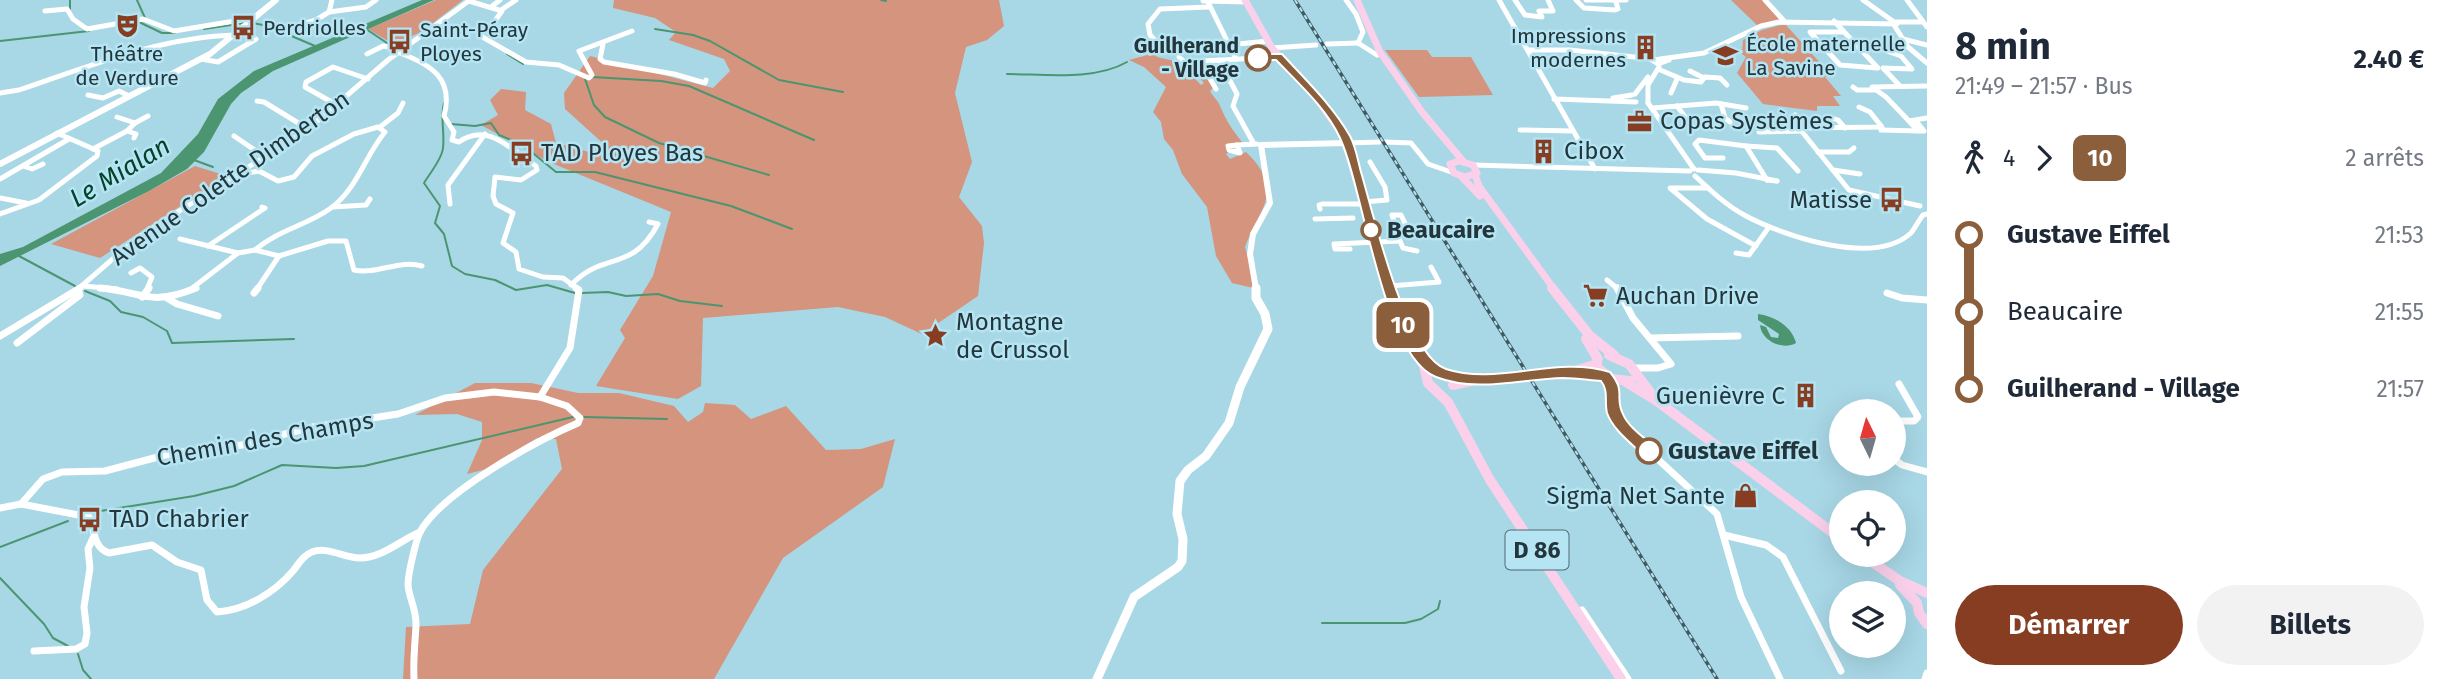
<!DOCTYPE html>
<html lang="fr">
<head>
<meta charset="utf-8">
<style>
  :root { --surface:#fff; --page:#f2f2f3; --text:#1f2937; --muted:#747a83; --accent:#863d22 }
  body { margin:0; font-family:"Fira Sans",sans-serif; background:var(--page); color:var(--text); height:100vh; display:flex; flex-direction:column; font-size:26px; white-space:nowrap }
  * { box-sizing:border-box; margin:0 }
  p { font-size:23px; color:var(--muted) }
  .icon { flex:none; width:38px; height:38px; fill:none; stroke:currentColor; stroke-width:2; stroke-linecap:round; stroke-linejoin:round }
  .map { position:relative; flex:1; overflow:hidden }
  .panel { display:flex; flex-direction:column; background:var(--surface); width:525px }
  .panel>* { flex:none }
  .badge { padding:0 14px; border-radius:10px; font-size:24px; line-height:46px }
  .needle { width:46px; rotate:355deg }
  .buttons { position:absolute; left:1829px; top:399px; display:grid; gap:14px }
  .buttons a { display:grid; place-items:center; width:77px; height:77px; border-radius:50%; background:var(--surface); box-shadow:0 7px 28px #0002; font-size:35px }
  .map>.badge { position:absolute; translate:-50% -50%; box-shadow:0 0 0 4px #fff }
  .legs { display:flex; align-items:center; gap:10px; height:77px; padding:0 28px; font-size:23px }
  .legs p { margin-inline-start:auto }
  .head { display:flex; align-items:center; justify-content:space-between; height:119px; padding:0 28px }
  h1 { font-size:38px; font-weight:700; line-height:52px }
  .cta { display:flex; gap:14px; margin-top:auto; padding:14px 28px }
  .cta a { flex:1; height:80px; border-radius:42px; background:var(--accent); color:#fff; font-size:28px; font-weight:700; line-height:80px; text-align:center }
  .cta a+a { background:var(--page); color:var(--text) }
  ul { padding:0 28px; list-style:none }
  li { display:flex; align-items:center; gap:24px; height:77px; font-size:26px }
  li i { display:grid; place-items:center; width:10px; height:100%; margin:0 9px; background:currentColor }
  li i::after { content:''; width:18px; height:18px; margin:-9px; border:5px solid; border-radius:50%; background:var(--surface) }
  li p { margin-inline-start:auto }
  li:first-child i { background:linear-gradient(#0000 50%,currentColor 0) }
  li:last-child i { background:linear-gradient(currentColor 50%,#0000 0) }
  main { display:flex; flex:1; min-height:0 }
  .map>svg:first-child { display:block }
  .green { fill:#d4947d }
  .water { fill:#4b9570 }
  .lines { fill:none; stroke-linecap:round; stroke-linejoin:round }
  .stream { stroke:#4b9570; stroke-width:2 }
  .street-far1 { stroke:#fff; stroke-width:5 }
  .street { stroke:#fff; stroke-width:7 }
  .secondary-far1 { stroke:#fff; stroke-width:6 }
  .secondary { stroke:#fff; stroke-width:9 }
  .primary-far1 { stroke:#fad0eb; stroke-width:7 }
  .primary { stroke:#fad0eb; stroke-width:10 }
  .rail-casing { stroke:#415a62; stroke-width:3.5 }
  .rail { stroke:#b5e4f3; stroke-width:2; stroke-dasharray:4.5; stroke-linecap:butt }
  .line-1 { fill:#8b5e3c; stroke:#fff; stroke-width:2 }
  .stop-1-dot { fill:#fff; stroke:#8b5e3c; stroke-width:3.5 }
  .labels { text-anchor:middle; dominant-baseline:central; stroke-width:5; stroke-linejoin:round; paint-order:stroke }
  .far-poi-label { font-size:21px; fill:#23363c; stroke:#b5e4f3; text-anchor:start }
  .far-stop-label { font-size:21px; font-weight:bold; fill:#23363c; stroke:#b5e4f3; text-anchor:end }
  .shield { fill:#b5e4f3; stroke:#4f6a73; stroke-width:2 }
  .shield-label { font-size:23px; font-weight:bold; fill:#23363c }
  .poi-label { font-size:24px; fill:#23363c; stroke:#b5e4f3; text-anchor:start }
  .street-label { font-size:24px; fill:#23363c; stroke:#b5e4f3 }
  .stop-label { font-size:24px; font-weight:bold; fill:#23363c; stroke:#b5e4f3; text-anchor:start }
  .water-label { font-size:26px; font-style:italic; fill:#04432a; stroke:#b5e4f3 }
</style>
</head>
<body>
<main>
<div class="map">
<svg width="1927" height="679" viewBox="0 0 1927 679">
  <rect width="100%" height="100%" fill="#a8d7e6"/>
  <!-- green -->
  <g class="green">
    <polygon points="436,0 463,0 421,32 393,44 368,29"/>
    <polygon points="614,0 999,0 1004,26 987,40 966,47 955,93 972,162 959,197 982,226 984,243 978,296 922,334 885,317 838,307 703,318 701,386 678,399 596,386 625,338 620,330 653,276 671,212 549,162 481,125 498,115 490,100 501,89 526,92 525,110 551,124 556,143 589,152 606,146 565,109 564,93 590,56 713,88 730,71 724,59 669,40 676,32 655,18 613,8"/>
    <polygon points="1731,0 1762,0 1780,20 1757,25"/>
    <polygon points="1785,24 1832,76 1825,77 1841,96 1833,96 1840,106 1817,106 1817,111 1763,104 1737,73 1746,57 1742,54 1743,40 1762,30"/>
    <polygon points="1385,50 1427,50 1432,57 1471,57 1493,95 1419,97"/>
    <path d="M 1155,53 L 1157,57 L 1179,62 L 1201,85 L 1204,83 L 1196,73 L 1208,78 L 1214,87 L 1210,91 C 1212,96 1218,100 1220,106 C 1227,122 1231,128 1242,142 L 1226,154 L 1230,159 L 1246,152 C 1285,190 1261,207 1245,247 L 1252,272 L 1253,288 L 1232,283 L 1216,256 L 1207,207 L 1182,174 L 1173,150 L 1164,139 L 1161,122 L 1153,112 L 1166,87 L 1144,67 L 1129,60 Z"/>
    <polygon points="195,166 227,176 100,258 51,244"/>
    <polygon points="475,383 531,383 578,393 619,393 674,406 688,422 703,412 705,403 735,405 751,419 786,406 826,450 861,449 895,439 883,487 783,558 714,679 403,679 406,627 470,624 483,570 562,469 556,439 537,438 487,469 467,474 482,440 482,422 457,414 415,415"/>
  </g>
  <!-- water -->
  <g class="water">
    <polygon points="422,0 434,0 273,71 241,93 231,104 204,152 187,169 149,191 0,266 0,254 23,247 161,173 198,134 218,99 254,71"/>
    <path d="M 1758,314 C 1774,316 1792,326 1796,343 C 1782,351 1761,340 1760,325 L 1766,327 L 1771,337 L 1778,338 L 1779,334 L 1758,320 Z"/>
  </g>
  <g class="lines">
    <!-- stream -->
    <g class="stream">
      <polyline points="70,0 70,9"/>
      <polyline points="137,0 145,18"/>
      <polyline points="881,0 886,1"/>
      <polyline points="139,22 162,33 175,33"/>
      <polyline points="253,23 268,26 315,46"/>
      <polyline points="204,29 244,23"/>
      <polyline points="366,29 390,45"/>
      <polyline points="655,29 693,35 710,41 779,80 843,92"/>
      <polyline points="0,41 89,31"/>
      <polyline points="507,54 523,64"/>
      <path d="M 1007,74 C 1044,74 1094,81 1127,62"/>
      <polyline points="592,77 661,81 689,86 814,140"/>
      <polyline points="585,79 594,105 605,117 659,143 769,175"/>
      <path d="M 444,103 C 440,119 445,132 443,148 C 442,159 430,173 424,183 L 440,206 L 435,223 L 444,234 L 452,266 L 465,274 L 495,280 L 516,290 L 547,285 L 575,293"/>
      <polyline points="451,124 475,126 491,123 499,135 523,145 556,172 595,172 731,206 792,229"/>
      <polyline points="194,160 213,167"/>
      <polyline points="19,256 75,286"/>
      <polyline points="85,291 110,301 121,312 143,317 167,331 172,343 294,339"/>
      <polyline points="582,293 608,292 626,296 658,294 680,301 722,306"/>
      <polyline points="584,417 667,419"/>
      <polyline points="88,513 194,496 234,486 282,465 336,468 364,466 573,417"/>
      <polyline points="0,547 68,521"/>
      <polyline points="0,578 44,624 53,638 68,646"/>
      <polyline points="1322,623 1405,623 1421,619 1438,609 1440,601"/>
      <polyline points="78,654 83,670 91,679"/>
    </g>
    <!-- street-far1 -->
    <g class="street-far1">
      <polyline points="332,0 329,12 366,7 376,0"/>
      <polyline points="1346,0 1356,14 1363,32 1358,43"/>
      <polyline points="1499,0 1595,169"/>
      <polyline points="1515,0 1525,15 1542,17 1539,11 1553,11 1548,0"/>
      <polyline points="1576,0 1584,8 1615,10 1618,9 1616,2"/>
      <polyline points="1586,0 1626,0"/>
      <polyline points="1765,0 1785,22"/>
      <polyline points="1907,0 1927,27"/>
      <polyline points="469,1 502,11 492,25 479,35 526,62 559,65 589,78 592,75 579,51 632,31"/>
      <polyline points="1203,1 1246,2"/>
      <polyline points="1208,2 1236,59"/>
      <polyline points="491,7 500,0"/>
      <polyline points="501,10 516,0"/>
      <polyline points="45,11 67,9 73,19 87,29 143,19 174,31 253,18"/>
      <polyline points="1834,21 1878,68"/>
      <polyline points="1896,22 1921,22"/>
      <polyline points="299,25 316,20 329,12"/>
      <polyline points="1894,25 1908,47 1927,63"/>
      <polyline points="1843,32 1810,32 1840,65 1877,68"/>
      <polyline points="1903,39 1927,45"/>
      <polyline points="1358,43 1377,55"/>
      <polyline points="603,44 600,59 604,62 674,74 705,83 706,80"/>
      <polyline points="1327,44 1358,43"/>
      <polyline points="1228,45 1268,41"/>
      <polyline points="1272,48 1316,45"/>
      <polyline points="1528,50 1570,50 1661,60"/>
      <polyline points="1884,50 1901,56 1912,69 1883,68 1900,86"/>
      <path d="M 400,53 C 432,65 454,79 444,116 L 454,132 L 452,140 L 459,142 C 489,121 512,151 536,166 L 537,170 L 521,180 L 495,177 L 493,196 L 496,204 L 513,213 L 503,243 L 516,252 L 519,269 L 543,277 L 563,278 L 578,289"/>
      <polyline points="1150,53 1163,48 1150,35 1148,24 1160,9 1209,7"/>
      <polyline points="367,54 383,46 402,49"/>
      <polyline points="1179,57 1196,72 1209,77"/>
      <polyline points="201,59 218,62 256,39 251,37"/>
      <polyline points="1650,59 1658,64 1669,60"/>
      <polyline points="1660,59 1704,53 1761,26 1779,22 1897,24 1863,0"/>
      <polyline points="1219,60 1237,94 1233,106 1254,144"/>
      <polyline points="1184,62 1279,57"/>
      <polyline points="1658,69 1684,80 1701,82 1705,77 1720,78 1727,85"/>
      <polyline points="1690,71 1704,78"/>
      <polyline points="1927,86 1872,87 1886,97 1909,121 1927,118"/>
      <polyline points="1853,87 1857,90 1874,90"/>
      <polyline points="1216,89 1209,77 1214,75 1214,69 1221,66"/>
      <path d="M 0,93 L 19,90 C 90,66 160,37 236,35"/>
      <polyline points="1671,93 1677,79"/>
      <polyline points="1635,94 1648,77"/>
      <polyline points="88,95 103,98 119,91 129,96"/>
      <polyline points="1613,98 1632,95"/>
      <polyline points="1554,99 1636,102"/>
      <polyline points="257,101 264,102 308,129"/>
      <polyline points="1648,103 1694,169"/>
      <polyline points="1648,103 1648,85 1659,67"/>
      <polyline points="1721,104 1725,118 1730,122"/>
      <polyline points="337,105 305,87 306,82 333,67 368,79"/>
      <polyline points="1677,106 1686,118"/>
      <polyline points="1859,107 1870,112 1882,127 1799,128 1849,190 1920,206"/>
      <polyline points="1653,108 1716,103 1746,108"/>
      <polyline points="1795,115 1791,118 1799,128"/>
      <polyline points="1829,117 1838,120 1845,128"/>
      <polyline points="1909,121 1918,131 1924,131 1916,121"/>
      <polyline points="135,123 148,116"/>
      <polyline points="380,127 398,113 403,103"/>
      <polyline points="1520,130 1573,131"/>
      <polyline points="1881,130 1918,131"/>
      <polyline points="127,131 136,134 134,138"/>
      <polyline points="1759,132 1802,131"/>
      <polyline points="234,136 265,157"/>
      <polyline points="1385,142 1411,143 1428,164 1454,173"/>
      <polyline points="1348,143 1379,142"/>
      <polygon points="1237,145 1240,153 1229,150 1228,146"/>
      <polyline points="1237,145 1257,144"/>
      <polyline points="1746,146 1777,148 1798,171"/>
      <polyline points="93,149 127,131 135,123 117,117"/>
      <polyline points="1818,152 1849,152 1854,148"/>
      <polyline points="1723,158 1705,158 1695,144 1699,140 1746,146 1767,180"/>
      <polyline points="1473,165 1690,171"/>
      <polyline points="23,166 32,169 43,164"/>
      <polyline points="1698,170 1736,173 1777,181"/>
      <polyline points="1833,170 1860,174"/>
      <path d="M 237,175 L 259,171 L 278,181 L 294,177 L 312,156 L 354,134 L 378,127 L 385,132 C 365,156 357,189 331,208 C 308,225 278,230 255,250"/>
      <path d="M 1695,176 C 1711,191 1727,206 1746,216 C 1784,236 1874,267 1911,233 C 1915,228 1919,220 1923,215 L 1927,214"/>
      <polyline points="0,179 69,139"/>
      <polyline points="1767,180 1777,181"/>
      <polyline points="1708,188 1670,188 1707,219 1756,246"/>
      <polyline points="0,198 26,203"/>
      <polyline points="1364,202 1387,200 1385,187 1370,162"/>
      <polyline points="450,204 448,185 485,134"/>
      <polyline points="333,207 366,205 370,199"/>
      <polyline points="1320,209 1319,205 1322,204 1365,204"/>
      <polyline points="0,214 39,200 97,156 98,151 57,133"/>
      <polygon points="1392,215 1401,215 1406,225 1395,225"/>
      <polyline points="1315,219 1353,218"/>
      <path d="M 180,239 L 238,253 L 255,250 L 279,256 L 328,241 L 346,241 L 354,270 C 377,275 400,259 422,266"/>
      <polyline points="1400,241 1403,248 1417,251"/>
      <polyline points="208,246 265,208 262,207"/>
      <polyline points="1350,249 1335,249 1334,244 1400,241 1395,225"/>
      <polyline points="1736,253 1749,255 1769,227"/>
      <polyline points="131,273 140,268 152,277 147,289"/>
      <polyline points="1607,280 1618,289"/>
      <path d="M 571,285 C 604,250 631,274 658,224 L 649,222"/>
      <polyline points="83,286 117,289"/>
      <polyline points="1390,286 1439,282 1431,267"/>
      <polyline points="78,289 137,238 308,129 388,60 470,0"/>
      <polyline points="191,289 238,253"/>
      <polyline points="257,289 279,256"/>
    </g>
    <!-- street -->
    <g class="street">
      <path d="M 100,288 C 144,292 149,307 196,288"/>
      <polyline points="1617,288 1633,318 1671,364 1658,368 1635,368"/>
      <polyline points="254,293 258,288"/>
      <polyline points="1887,293 1902,298 1927,300"/>
      <polyline points="142,297 149,288"/>
      <polyline points="167,298 177,304 218,316"/>
      <polyline points="0,336 80,288"/>
      <polyline points="1650,338 1738,336"/>
      <polyline points="17,343 80,295 78,290"/>
      <polyline points="1609,378 1622,426 1717,514 1741,597 1780,679"/>
      <polyline points="1894,421 1914,421 1918,417 1899,384"/>
      <polyline points="1894,459 1902,465 1927,472"/>
      <path d="M 21,504 L 89,517 C 95,530 93,548 109,553 L 152,545 L 177,562 L 201,570 L 207,600 L 217,612 C 246,610 274,593 293,571 C 298,565 303,555 312,552 C 327,546 344,558 360,558 C 382,558 401,540 420,532"/>
      <polyline points="0,508 21,504 43,479 62,472 105,471 173,453 242,445 313,427 398,414 445,398 494,392 540,397"/>
      <polyline points="1724,535 1766,545 1783,557 1841,671"/>
      <polyline points="1582,610 1628,679"/>
      <polyline points="34,651 76,649 85,644 87,633 84,607 90,568 88,549 93,538"/>
      <path d="M 414,679 C 413,660 415,644 416,626 C 417,610 408,596 408,584 C 408,574 416,540 420,532 C 442,492 536,441 578,423 L 580,418 L 567,406 L 540,397 L 570,348 L 579,290 L 576,288"/>
      <polyline points="1925,679 1927,673"/>
    </g>
    <!-- secondary-far1 -->
    <g class="secondary-far1">
      <polyline points="0,164 210,54 276,0"/>
      <polyline points="1256,289 1250,254 1253,234 1270,203 1261,145 1348,143"/>
    </g>
    <!-- secondary -->
    <polyline class="secondary" points="1097,679 1134,597 1178,567 1182,561 1183,539 1177,514 1180,481 1188,470 1206,456 1229,423 1240,387 1268,329 1265,314 1256,298 1256,288"/>
    <!-- primary-far1 -->
    <g class="primary-far1">
      <polyline points="1245,0 1272,48 1315,96 1348,143 1391,289"/>
      <polyline points="1357,0 1380,52 1422,112 1463,161"/>
      <polygon points="1459,161 1473,165 1477,173 1465,177 1454,173 1450,164"/>
      <polyline points="1475,175 1479,186 1554,289"/>
      <polyline points="1461,176 1480,196"/>
    </g>
    <!-- primary -->
    <g class="primary">
      <polyline points="1390,288 1403,325 1424,366 1428,383 1448,402 1490,480 1621,679"/>
      <polyline points="1552,288 1590,336 1614,355"/>
      <polyline points="1586,339 1598,359"/>
      <polyline points="1609,355 1629,364 1650,392"/>
      <polyline points="1597,360 1597,367 1611,379 1630,381"/>
      <polyline points="1425,361 1438,373 1465,379"/>
      <polyline points="1532,376 1575,371 1597,364"/>
      <polyline points="1626,382 1657,401 1841,539"/>
      <polyline points="1453,385 1475,380 1524,376"/>
      <polyline points="1862,555 1900,581 1927,593"/>
      <polyline points="1900,585 1917,603 1919,613 1927,624"/>
    </g>
    <defs>
      <polyline id="rail" points="1295,0 1717,679"/>
    </defs>
    <!-- rail casing -->
    <use href="#rail" class="rail-casing"/>
    <!-- rail -->
    <use href="#rail" class="rail"/>
  </g>
  <!-- line-1 -->
  <path class="line-1" d="M 1258,54 L 1282,54 C 1306,80 1333,106 1350,136 C 1356,147 1358,161 1361,172 C 1373,212 1406,356 1446,369 C 1498,386 1556,355 1610,372 C 1627,393 1614,396 1623,414 C 1628,427 1645,438 1655,447 L 1657,451 L 1655,456 L 1644,456 C 1631,443 1613,430 1607,413 C 1604,401 1609,391 1601,381 C 1588,380 1576,378 1563,378 C 1521,379 1477,393 1436,377 C 1382,356 1364,190 1340,138 C 1327,109 1298,83 1276,60 L 1254,60 L 1252,58 Z"/>
  <!-- icons -->
  <defs>
    <symbol id="theatre-bare" viewBox="-9 -9 18 18"><path d="M-5-5.5Q0-4 5-5.5V0Q5 5 0 6Q-5 5-5 0ZM-3.3-2.5H-1v1.5H-3.3ZM1-2.5H3.3v1.5H1ZM-2.8 1Q0 5.5 2.8 1Z" fill="#863d22" stroke="#b5e4f3" stroke-width="2.5" paint-order="stroke"/></symbol>
    <symbol id="bus-bare" viewBox="-9 -9 18 18"><path d="M-5-6H5V4H4V6H2V4H-2V6H-4V4H-5ZM-3.5-4V0h7V-4ZM-3.5 1.2v1.5H-2V1.2ZM2 1.2v1.5H3.5V1.2Z" fill="#863d22" stroke="#b5e4f3" stroke-width="2.5" paint-order="stroke"/></symbol>
    <symbol id="building-bare" viewBox="-9 -9 18 18"><path d="M-4-6H4V6H1V3H-1V6H-4ZM-2.5-4.3h1.7v1.8h-1.7ZM.8-4.3h1.7v1.8H.8ZM-2.5-1h1.7V.8h-1.7ZM.8-1h1.7V.8H.8Z" fill="#863d22" stroke="#b5e4f3" stroke-width="2.5" paint-order="stroke"/></symbol>
    <symbol id="school-bare" viewBox="-9 -9 18 18"><path d="M0-5L7-2L0 1L-7-2ZM-4 1L0 2.5L4 1V4Q0 6-4 4Z" fill="#863d22" stroke="#b5e4f3" stroke-width="2.5" paint-order="stroke"/></symbol>
    <symbol id="office-bare" viewBox="-9 -9 18 18"><path d="M-6-3h4V-5.5h4V-3h4V5H-6ZM-1-4.5V-3h2v-1.5ZM-6 0V1H6V0Z" fill="#863d22" stroke="#b5e4f3" stroke-width="2.5" paint-order="stroke"/></symbol>
    <symbol id="supermarket-bare" viewBox="-9 -9 18 18"><path d="M-6-5.5h2.5l.6 2H6L4.5 2H-2.5L-4.4-4H-6ZM-1.5 3.2a1.3 1.3 0 1 0 .1 0ZM3 3.2a1.3 1.3 0 1 0 .1 0Z" fill="#863d22" stroke="#b5e4f3" stroke-width="2.5" paint-order="stroke"/></symbol>
    <symbol id="sight-bare" viewBox="-9 -9 18 18"><path d="M0-6L1.8-2.2L6-1.7L2.9 1.2L3.7 5.4L0 3.3L-3.7 5.4L-2.9 1.2L-6-1.7L-1.8-2.2Z" fill="#863d22" stroke="#b5e4f3" stroke-width="2.5" paint-order="stroke"/></symbol>
    <symbol id="shop-bare" viewBox="-9 -9 18 18"><path d="M-5-2.5h2.3a2.7 3.5 0 0 1 5.4 0H5L5.5 6h-11ZM-1.5-2.5h3a1.5 2.3 0 0 0-3 0Z" fill="#863d22" stroke="#b5e4f3" stroke-width="2.5" paint-order="stroke"/></symbol>
  </defs>
  <g fill-rule="evenodd">
    <use href="#theatre-bare" x="110" y="8" width="35" height="35"/>
    <use href="#bus-bare" x="226" y="10" width="35" height="35"/>
    <use href="#bus-bare" x="382" y="24" width="35" height="35"/>
    <use href="#building-bare" x="1628" y="30" width="35" height="35"/>
    <use href="#school-bare" x="1708" y="38" width="35" height="35"/>
    <use href="#office-bare" x="1622" y="104" width="35" height="35"/>
    <use href="#building-bare" x="1526" y="134" width="35" height="35"/>
    <use href="#bus-bare" x="504" y="136" width="35" height="35"/>
    <use href="#bus-bare" x="1874" y="182" width="35" height="35"/>
    <use href="#supermarket-bare" x="1578" y="278" width="35" height="35"/>
    <use href="#sight-bare" x="918" y="318" width="35" height="35"/>
    <use href="#building-bare" x="1788" y="378" width="35" height="35"/>
    <use href="#shop-bare" x="1728" y="478" width="35" height="35"/>
    <use href="#bus-bare" x="72" y="502" width="35" height="35"/>
  </g>
  <!-- markers -->
  <g class="stop-1-dot">
    <circle cx="1258" cy="58" r="12"/>
    <circle cx="1371" cy="230" r="9"/>
    <circle cx="1649" cy="451" r="12"/>
  </g>
  <g class="labels">
    <!-- far-poi labels -->
    <g class="far-poi-label">
      <text x="263" y="28">Perdriolles</text>
      <text x="420" y="30">Saint-Péray<tspan x="420" dy="24">Ployes</tspan></text>
      <text x="1626" y="36" text-anchor="end">Impressions<tspan x="1626" dy="24">modernes</tspan></text>
      <text x="1746" y="44">École maternelle<tspan x="1746" dy="24">La Savine</tspan></text>
      <text x="127" y="54" text-anchor="middle">Théâtre<tspan x="127" dy="24">de Verdure</tspan></text>
    </g>
    <!-- far-stop labels -->
    <g class="far-stop-label">
      <text x="1239" y="46">Guilherand<tspan x="1239" dy="24">- Village</tspan></text>
    </g>
    <!-- shield labels -->
    <rect class="shield" x="1505.5" y="530.5" width="63" height="39" rx="5"/>
    <g class="shield-label">
      <text x="1537" y="550">D 86</text>
    </g>
    <!-- poi labels -->
    <g class="poi-label">
      <text x="1660" y="121">Copas Systèmes</text>
      <text x="1564" y="151">Cibox</text>
      <text x="541" y="153">TAD Ployes Bas</text>
      <text x="1872" y="200" text-anchor="end">Matisse</text>
      <text x="1616" y="296">Auchan Drive</text>
      <text x="956" y="322">Montagne<tspan x="956" dy="28">de Crussol</tspan></text>
      <text x="1785" y="396" text-anchor="end">Guenièvre C</text>
      <text x="1725" y="496" text-anchor="end">Sigma Net Sante</text>
      <text x="109" y="519">TAD Chabrier</text>
    </g>
    <!-- street labels -->
    <g class="street-label">
      <text transform="translate(230 178) rotate(-35)">Avenue Colette Dimberton</text>
      <text transform="translate(265 439) rotate(-10)">Chemin des Champs</text>
    </g>
    <!-- stop labels -->
    <g class="stop-label">
      <text x="1387" y="230">Beaucaire</text>
      <text x="1668" y="451">Gustave Eiffel</text>
    </g>
    <!-- water labels -->
    <g class="water-label">
      <text transform="translate(120 172) rotate(-31)">Le Mialan</text>
    </g>
  </g>
</svg>
<div class="buttons">
<a><svg class="needle" viewBox="-14 -14 28 28"><path d="M0-13l5 13h-10z" fill="#e53935"/><path d="M0 13l5-13h-10z" fill="#747a83"/></svg></a>
<a><svg class="icon" aria-label="locate" viewBox="0 0 24 24"><circle cx="12" cy="12" r="6"/><path d="M12 2v4M12 18v4M2 12h4M18 12h4"/></svg></a>
<a><svg class="icon" aria-label="layers" viewBox="0 0 24 24"><path d="M12 4l9 5-9 5-9-5zM3 14l9 5 9-5"/></svg></a>
</div>
<b class="badge" style="left:1403px;top:325px;background:#8b5e3c;color:#fff">10</b>
</div>
<section class="panel">
<div class="head"><div><h1>8 min</h1><p>21:49 – 21:57 · Bus</p></div><b>2.40 €</b></div>
<div class="legs"><svg class="icon" aria-label="walk" viewBox="0 0 24 24"><circle cx="13" cy="4" r="2"/><path d="M13 8l-2 6 4 7M11 14l-3 7M7 12l3-4h3l4 4"/></svg>4<svg class="icon" aria-label="forward" viewBox="0 0 24 24"><path d="M9 5l7 7-7 7"/></svg><b class="badge" style="background:#8b5e3c;color:#fff">10</b><p>2 arrêts</p></div>
<ul>
<li><i style="color:#8b5e3c"></i><b>Gustave Eiffel</b><p>21:53</p></li>
<li><i style="color:#8b5e3c"></i><span>Beaucaire</span><p>21:55</p></li>
<li><i style="color:#8b5e3c"></i><b>Guilherand - Village</b><p>21:57</p></li>
</ul>
<div class="cta"><a>Démarrer</a><a>Billets</a></div>
</section>
</main>
</body>
</html>
